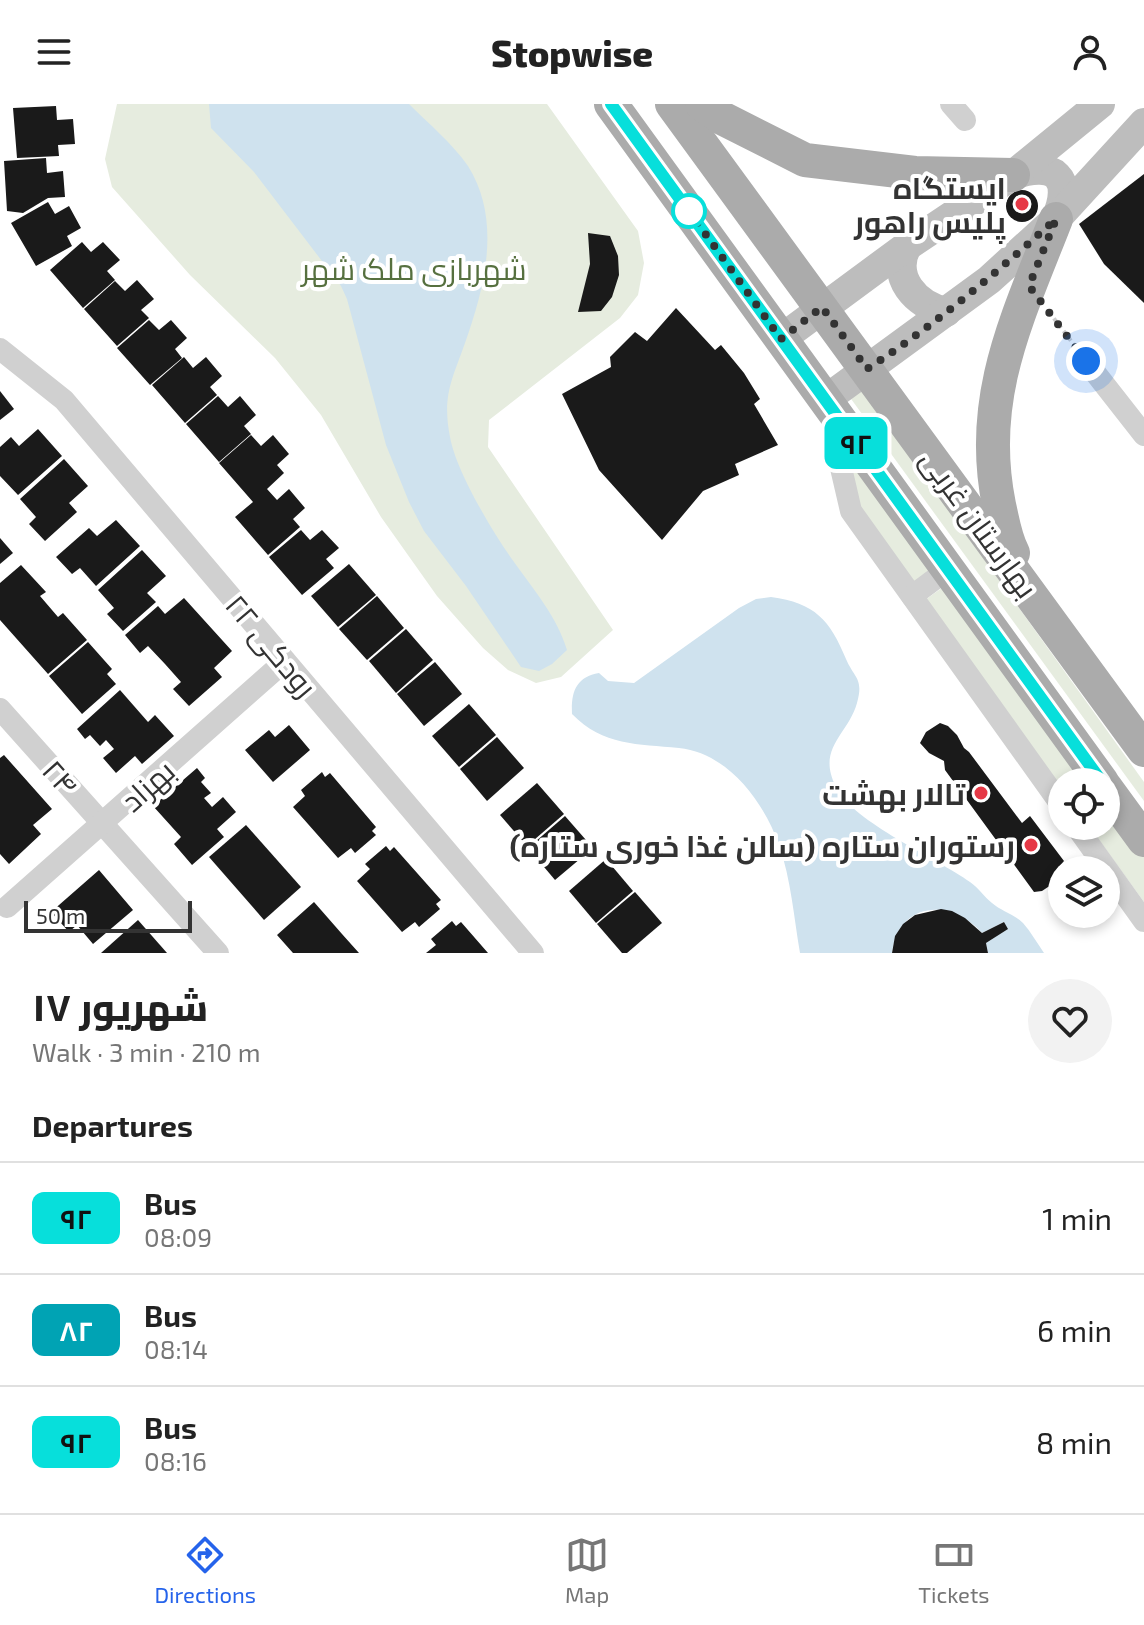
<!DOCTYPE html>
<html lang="en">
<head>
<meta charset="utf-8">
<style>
  :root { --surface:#fff; --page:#f2f2f2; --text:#222; --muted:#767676; --line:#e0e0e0; --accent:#2563eb }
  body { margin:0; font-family:"Exo 2",Cairo,sans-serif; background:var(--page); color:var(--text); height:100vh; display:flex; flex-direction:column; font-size:30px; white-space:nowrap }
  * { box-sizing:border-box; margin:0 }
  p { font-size:26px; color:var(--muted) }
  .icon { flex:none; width:44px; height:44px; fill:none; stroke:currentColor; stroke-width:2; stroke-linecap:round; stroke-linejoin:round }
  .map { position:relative; height:849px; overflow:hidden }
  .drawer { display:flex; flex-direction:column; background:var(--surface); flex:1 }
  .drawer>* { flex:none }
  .badge { padding:0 16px; border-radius:12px; font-size:28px; line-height:52px }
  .tools { position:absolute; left:1048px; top:664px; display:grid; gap:16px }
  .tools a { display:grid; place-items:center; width:72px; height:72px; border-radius:50%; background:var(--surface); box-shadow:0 4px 12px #0003; font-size:40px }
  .scale { position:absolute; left:24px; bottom:20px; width:168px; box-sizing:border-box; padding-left:8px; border:4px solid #333; border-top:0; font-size:22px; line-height:28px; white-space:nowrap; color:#333; -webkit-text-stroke:6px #fff; paint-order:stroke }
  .you { position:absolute; width:40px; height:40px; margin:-20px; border:6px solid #fff; border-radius:50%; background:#1a73e8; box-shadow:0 0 0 12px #1a73e833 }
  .map>.badge { position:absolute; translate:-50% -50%; box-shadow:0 0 0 4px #fff }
  h2 { padding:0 32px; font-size:30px; line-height:72px }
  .round { display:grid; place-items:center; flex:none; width:84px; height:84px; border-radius:42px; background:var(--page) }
  .head { display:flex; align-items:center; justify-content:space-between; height:136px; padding:0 32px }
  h1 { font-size:38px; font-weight:800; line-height:60px }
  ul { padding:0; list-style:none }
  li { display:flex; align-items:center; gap:24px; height:112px; padding:0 32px; border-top:2px solid var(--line) }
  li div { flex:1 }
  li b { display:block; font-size:30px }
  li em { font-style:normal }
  li .badge { min-width:88px; font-weight:700; text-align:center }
  header { display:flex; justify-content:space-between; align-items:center; height:104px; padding:0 32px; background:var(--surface); font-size:36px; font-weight:800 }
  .menu { display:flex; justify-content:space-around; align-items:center; height:112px; border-top:2px solid var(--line); background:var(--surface); font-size:22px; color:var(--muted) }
  .menu a { display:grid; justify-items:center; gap:4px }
  .menu .selected { color:var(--accent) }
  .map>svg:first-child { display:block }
  .green { fill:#e6ecdf }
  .water { fill:#cfe2ee }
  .building { fill:#1a1a1a }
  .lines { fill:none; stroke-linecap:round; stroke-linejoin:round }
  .path { stroke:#cdcdcd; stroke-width:4; stroke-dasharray:4 4; stroke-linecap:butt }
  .street { stroke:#d0d0d0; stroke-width:22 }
  .secondary { stroke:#bdbdbd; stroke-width:30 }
  .primary { stroke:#ababab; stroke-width:34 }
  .line-casing { stroke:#fff; stroke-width:18 }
  .line { stroke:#07dfdb; stroke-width:12 }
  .walk { stroke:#333; stroke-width:8; stroke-dasharray:0 14.4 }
  .poi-dot { fill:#e63946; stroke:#fff; stroke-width:3 }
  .stop-dot { fill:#fff; stroke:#07dfdb; stroke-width:4 }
  .labels { text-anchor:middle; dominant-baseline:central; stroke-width:8; stroke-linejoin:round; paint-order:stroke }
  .poi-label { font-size:30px; font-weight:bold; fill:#333; stroke:#fff; text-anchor:end }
  .park-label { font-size:30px; fill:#56703f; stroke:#fff }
  .street-label { font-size:30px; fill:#333; stroke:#fff }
</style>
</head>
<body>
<header><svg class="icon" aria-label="menu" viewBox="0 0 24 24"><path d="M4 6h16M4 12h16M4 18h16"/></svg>Stopwise<svg class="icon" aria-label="person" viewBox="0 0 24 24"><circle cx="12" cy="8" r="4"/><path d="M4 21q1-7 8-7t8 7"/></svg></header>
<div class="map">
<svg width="1144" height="849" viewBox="0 0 1144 849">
  <rect width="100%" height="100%" fill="#fff"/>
  <!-- green -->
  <g class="green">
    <polygon points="117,0 547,0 638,127 644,159 638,191 620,214 489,316 488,343 613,526 561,573 536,579 508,566 483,544 437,492 381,413 321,311 275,254 190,171 112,83 105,55"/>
    <polygon points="853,282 866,291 1144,678 1144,697 846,288"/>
    <polygon points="848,340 936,466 916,481 860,403 850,361"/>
    <polygon points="946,481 1091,678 1062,678 1062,685 925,496"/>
    <polygon points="1106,699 1144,751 1144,798 1089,722 1106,722"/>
  </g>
  <!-- water -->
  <g class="water">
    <path d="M 209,0 L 409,0 C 429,20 452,39 468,62 C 502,116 485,183 465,239 C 452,276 442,292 450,333 C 456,367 493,429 514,458 C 534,486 557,513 567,546 L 552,560 L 539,567 L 521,563 L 466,482 L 424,427 L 409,398 L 386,341 L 347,195 L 341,182 L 254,68 L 211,24 Z"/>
    <path d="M 771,493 C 815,499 830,516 846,555 C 854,574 864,574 857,599 C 848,631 816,644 836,683 C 854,719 937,754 970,778 C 979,784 984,793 992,799 C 1001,807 1014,810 1023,819 C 1031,828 1037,839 1044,849 L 988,849 L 986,839 L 1007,825 L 1004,818 L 982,829 C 951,794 899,797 892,849 L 800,849 C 794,814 791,775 779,741 C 764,698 728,649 679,644 C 638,640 603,642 572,610 C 571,588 576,573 599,569 L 608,577 L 634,579 L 739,504 L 756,495 Z"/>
  </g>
  <!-- building -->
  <g class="building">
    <polygon points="56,2 57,16 73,15 75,40 58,41 59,52 17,54 13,4"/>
    <polygon points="46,54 47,69 63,67 65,93 48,94 23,109 7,107 4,57"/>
    <polygon points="1144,70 1144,199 1104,160 1079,120"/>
    <circle cx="1022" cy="102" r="16"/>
    <polygon points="48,98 55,110 69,102 81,124 67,132 72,142 36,162 11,119"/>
    <polygon points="588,129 610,132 618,152 619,171 612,193 601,207 578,208 590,160"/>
    <polygon points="82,138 91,148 103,138 120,156 107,167 115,176 83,204 50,166"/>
    <polygon points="137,176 154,195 141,206 149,214 117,242 84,205 115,177 125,187"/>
    <polygon points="676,204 715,246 721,241 744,269 760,295 754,300 778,341 735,360 739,371 703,387 662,436 599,366 562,290 611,263 610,253 635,228 647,237"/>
    <polygon points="149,216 159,226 171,216 187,234 175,245 182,254 150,281 117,244"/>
    <polygon points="184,253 193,264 206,253 222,272 210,283 217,291 185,319 152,281"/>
    <polygon points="0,287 14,305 0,316"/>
    <polygon points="218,292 228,303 240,292 256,311 244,322 251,330 219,358 186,320"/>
    <polygon points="38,325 62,352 18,391 0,372 0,343 11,333 19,342"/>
    <polygon points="251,331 261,342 273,331 289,350 277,361 284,369 267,385 277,396 289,385 305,404 293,415 300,423 268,451 235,413 253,398 219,359"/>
    <polygon points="64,355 88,382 69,399 77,408 45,437 29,420 36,413 20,395"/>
    <polygon points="116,416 140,442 96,482 80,464 72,470 56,453 89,424 97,432"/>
    <polygon points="301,426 310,436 322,426 339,444 326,455 334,464 302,491 269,453"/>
    <polygon points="0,434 13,449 0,460"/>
    <polygon points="142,446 166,472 147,489 156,498 123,527 107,510 114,504 98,486"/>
    <polygon points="349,460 376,491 338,523 311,492"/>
    <polygon points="21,461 46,488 40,492 58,513 63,509 87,536 48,570 0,516 0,479"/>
    <polygon points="377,492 404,524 367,556 339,525"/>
    <polygon points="184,494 232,547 214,564 222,573 189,602 173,585 181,578 165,560 148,542 140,549 125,531 158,502 165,510"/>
    <polygon points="406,525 433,556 396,589 369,557"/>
    <polygon points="88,538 112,565 107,570 116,580 82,610 49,572"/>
    <polygon points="435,558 462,590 424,622 397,590"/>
    <polygon points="120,586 148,618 155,611 174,632 142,660 135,652 116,669 103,654 114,645 106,636 100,642 90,631 85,635 77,625"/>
    <polygon points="469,600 496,631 459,663 432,632"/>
    <polygon points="940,619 948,622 957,631 964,644 969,648 1022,719 1030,712 1064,757 1057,765 1054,779 1042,787 1034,788 945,666 944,657 929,649 920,639 926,628"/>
    <polygon points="289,621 310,646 273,678 245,646 269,626 275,633"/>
    <polygon points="497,633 524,664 487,697 460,665"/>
    <polygon points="4,651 52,705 33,721 41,730 9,760 0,750 0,654"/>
    <polygon points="197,664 205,674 201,678 211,689 204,694 212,703 223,693 236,708 217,725 224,733 192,761 174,740 181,733 153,702"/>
    <polygon points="322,668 325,673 330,669 376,723 372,727 376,731 355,749 351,744 338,754 293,703 305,692 301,686"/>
    <polygon points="537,679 564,710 527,742 500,711"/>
    <polygon points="565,712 593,744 555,776 528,744"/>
    <polygon points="246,721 301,783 264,816 209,753"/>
    <polygon points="386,742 390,747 394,743 441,796 436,800 440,805 419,823 415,818 402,828 357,777 370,765 365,760"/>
    <polygon points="606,755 633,787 596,819 569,787"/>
    <polygon points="99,766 133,806 93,840 77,821 69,828 51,808"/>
    <polygon points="635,788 662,819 627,849 622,849 597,820"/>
    <polygon points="314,798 342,830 359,849 293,849 277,831"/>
    <polygon points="941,805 952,807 965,814 982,829 1004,818 1008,825 986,839 988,849 892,849 895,832 903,820 915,811"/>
    <polygon points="138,816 167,849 101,849"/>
    <polygon points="452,817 456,822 461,818 488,849 426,849 436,841 431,835"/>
  </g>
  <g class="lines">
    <!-- path -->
    <polyline class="path" points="1049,208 1075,242"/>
    <!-- street -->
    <g class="street">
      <polyline points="951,0 965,16"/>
      <polyline points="0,245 64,296 533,849"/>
      <polyline points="1086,257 1144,331"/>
      <polyline points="838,315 838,351 851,407 1062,702"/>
      <polyline points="912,492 947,466"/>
      <polyline points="0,605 218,849"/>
      <polyline points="1076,722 1144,817"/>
      <polyline points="7,803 285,557"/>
    </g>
    <!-- secondary -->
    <g class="secondary">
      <path d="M 1013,71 C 1055,56 1074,74 1056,115"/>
      <path d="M 907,142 C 890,173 916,201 946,208"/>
      <polyline points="781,235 907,142 1013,71 1100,0"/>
      <polyline points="825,296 989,176 1056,115 1144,19"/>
    </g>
    <!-- primary -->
    <g class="primary">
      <polyline points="611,0 1102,678"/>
      <polyline points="672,0 1144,646"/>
      <polyline points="702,0 722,14 805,56 915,69 1013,71"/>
      <path d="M 1013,449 C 1005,434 1003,418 999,401 C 977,293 1018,213 1056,115"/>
      <polyline points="1106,684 1144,736"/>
    </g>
  </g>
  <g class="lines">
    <defs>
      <polyline id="line" points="611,0 1102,678"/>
    </defs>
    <!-- line casing -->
    <use href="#line" class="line-casing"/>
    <!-- line -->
    <use href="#line" class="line"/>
    <!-- walk -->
    <path class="walk" d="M 689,107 L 781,235 L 822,203 L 867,265 C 935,221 996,169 1056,115 L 1029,182 L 1086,257"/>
  </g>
  <!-- markers -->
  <g class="poi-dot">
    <circle cx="1022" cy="100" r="8"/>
    <circle cx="981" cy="689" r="8"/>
    <circle cx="1031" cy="741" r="8"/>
  </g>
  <circle class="stop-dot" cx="689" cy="107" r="16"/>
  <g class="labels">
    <!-- poi labels -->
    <g class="poi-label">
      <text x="1006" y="83">ایستگاه<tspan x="1006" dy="34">پلیس راهور</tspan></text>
      <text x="965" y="689">تالار بهشت</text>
      <text x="1015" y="741">رستوران ستاره (سالن غذا خوری ستاره)</text>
    </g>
    <!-- park labels -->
    <g class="park-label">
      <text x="414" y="164">شهربازی ملک شهر</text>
    </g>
    <!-- street labels -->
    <g class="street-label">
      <text transform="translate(980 419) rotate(54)">بهارستان غربی</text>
      <text transform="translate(272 541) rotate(50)">رودکی ۲۲</text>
      <text transform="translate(61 673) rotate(48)">۲۴</text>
      <text transform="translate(147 681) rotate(-42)">بهزاد</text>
    </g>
  </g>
</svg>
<div class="tools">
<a><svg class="icon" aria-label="locate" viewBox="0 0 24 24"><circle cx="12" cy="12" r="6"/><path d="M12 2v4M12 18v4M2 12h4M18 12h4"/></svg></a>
<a><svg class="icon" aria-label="layers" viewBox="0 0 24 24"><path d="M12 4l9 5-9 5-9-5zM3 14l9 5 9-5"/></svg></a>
</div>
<div class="scale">50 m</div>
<div class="you" style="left:1086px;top:257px"></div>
<b class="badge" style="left:856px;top:339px;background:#07dfdb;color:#111">۹۲</b>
</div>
<section class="drawer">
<div class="head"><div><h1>۱۷ شهریور</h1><p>Walk · 3 min · 210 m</p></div><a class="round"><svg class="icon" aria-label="heart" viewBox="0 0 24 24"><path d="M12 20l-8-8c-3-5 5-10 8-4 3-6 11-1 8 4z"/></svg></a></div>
<h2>Departures</h2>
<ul>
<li><span class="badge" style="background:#07dfdb;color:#111">۹۲</span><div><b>Bus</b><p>08:09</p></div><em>1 min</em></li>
<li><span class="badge" style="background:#00a3b4;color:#fff">۸۲</span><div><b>Bus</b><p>08:14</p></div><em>6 min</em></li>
<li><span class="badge" style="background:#07dfdb;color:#111">۹۲</span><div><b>Bus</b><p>08:16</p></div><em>8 min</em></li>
</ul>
</section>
<nav class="menu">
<a class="selected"><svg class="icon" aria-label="directions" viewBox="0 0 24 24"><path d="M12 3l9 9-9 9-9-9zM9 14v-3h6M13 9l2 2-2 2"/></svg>Directions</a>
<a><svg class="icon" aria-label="map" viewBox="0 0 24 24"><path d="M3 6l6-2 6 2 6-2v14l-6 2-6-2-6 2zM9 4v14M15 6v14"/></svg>Map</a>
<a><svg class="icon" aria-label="tickets" viewBox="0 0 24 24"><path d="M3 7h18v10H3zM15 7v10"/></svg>Tickets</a>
</nav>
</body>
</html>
